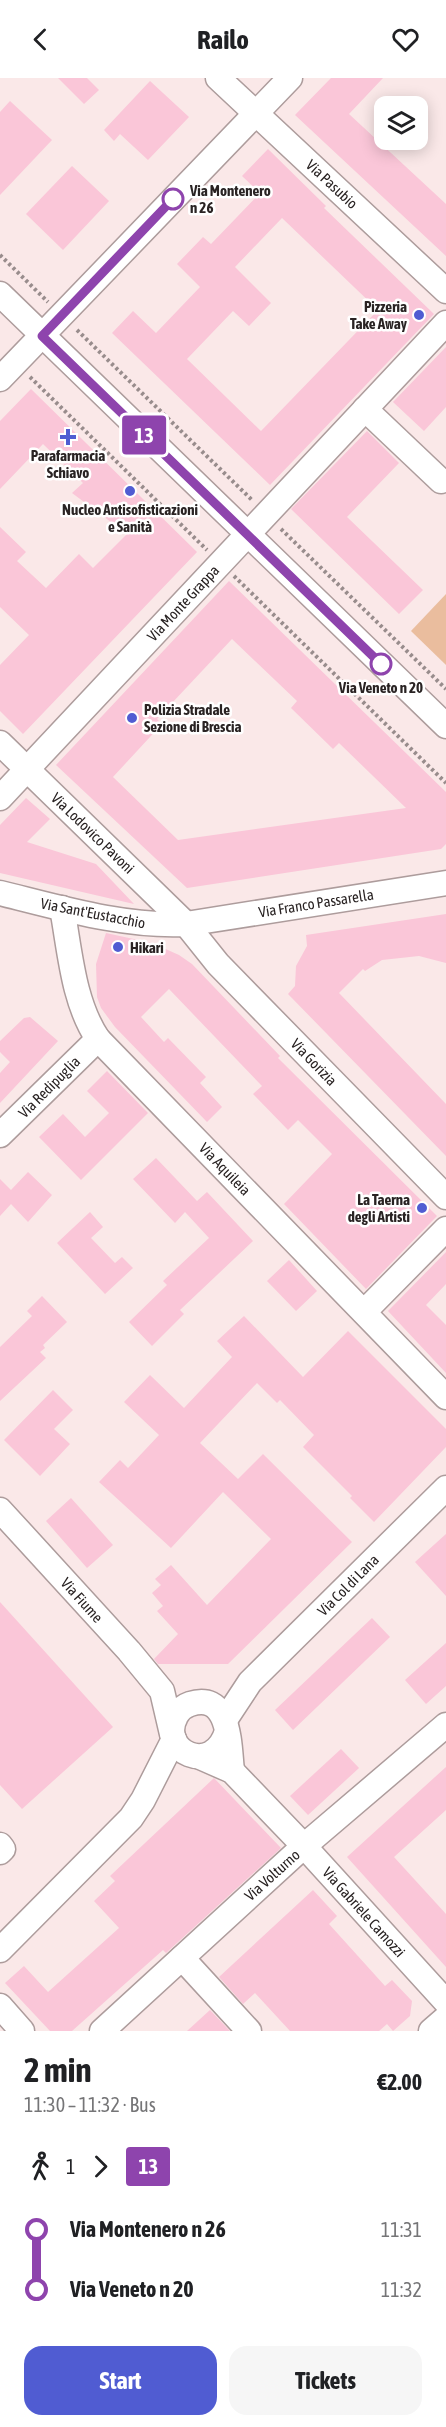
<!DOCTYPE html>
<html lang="en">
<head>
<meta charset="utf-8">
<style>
  :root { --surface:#fff; --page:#f6f6f6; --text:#202124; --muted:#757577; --accent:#505cd2 }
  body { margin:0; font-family:"Asap Condensed",sans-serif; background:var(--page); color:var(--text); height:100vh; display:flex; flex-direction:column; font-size:22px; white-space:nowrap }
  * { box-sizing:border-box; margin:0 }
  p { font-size:20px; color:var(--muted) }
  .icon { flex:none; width:33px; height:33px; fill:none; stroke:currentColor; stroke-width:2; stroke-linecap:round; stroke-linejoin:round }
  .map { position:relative; height:1953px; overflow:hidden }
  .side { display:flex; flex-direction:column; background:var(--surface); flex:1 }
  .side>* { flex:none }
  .badge { padding:0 12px; border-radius:4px; font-size:21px; line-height:39px }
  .controls { position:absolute; left:374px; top:18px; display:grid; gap:12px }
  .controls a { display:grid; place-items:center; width:54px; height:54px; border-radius:12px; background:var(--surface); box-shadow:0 3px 15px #0003; font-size:30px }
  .map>.badge { position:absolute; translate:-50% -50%; box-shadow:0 0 0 3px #fff }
  .legs { display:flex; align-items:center; gap:9px; height:66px; padding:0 24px; font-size:20px }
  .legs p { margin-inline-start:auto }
  .overview { display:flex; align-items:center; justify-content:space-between; height:102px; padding:0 24px }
  h1 { font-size:33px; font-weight:700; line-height:45px }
  .button { display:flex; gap:12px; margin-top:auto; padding:12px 24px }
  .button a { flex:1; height:69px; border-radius:18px; background:var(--accent); color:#fff; font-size:24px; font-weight:700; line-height:69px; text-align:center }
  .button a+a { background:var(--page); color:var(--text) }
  ul { padding:0 24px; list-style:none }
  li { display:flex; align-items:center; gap:21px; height:60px; font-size:22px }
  li i { display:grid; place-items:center; width:9px; height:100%; margin:0 8px; background:currentColor }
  li i::after { content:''; width:15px; height:15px; margin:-8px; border:4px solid; border-radius:50%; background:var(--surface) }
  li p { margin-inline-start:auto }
  li:first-child i { background:linear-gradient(#0000 50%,currentColor 0) }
  li:last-child i { background:linear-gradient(currentColor 50%,#0000 0) }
  header { display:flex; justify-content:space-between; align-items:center; height:78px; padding:0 24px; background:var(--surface); font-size:27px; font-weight:700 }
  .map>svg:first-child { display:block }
  .green { fill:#eabd9e }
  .building { fill:#fac6d8; fill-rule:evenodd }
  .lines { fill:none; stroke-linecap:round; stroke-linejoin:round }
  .minor-casing { stroke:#ad9c9c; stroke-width:27 }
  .path { stroke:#988c8c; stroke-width:4; stroke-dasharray:3 3; stroke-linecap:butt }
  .minor { stroke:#fff; stroke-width:24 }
  .line-1-casing { stroke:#fff; stroke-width:14 }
  .line-1 { stroke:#8e44ad; stroke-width:9 }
  .stop-1-dot { fill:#fff; stroke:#8e44ad; stroke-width:3 }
  .poi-dot { fill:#505cd2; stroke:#fff; stroke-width:2 }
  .labels { text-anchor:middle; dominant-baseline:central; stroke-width:5; stroke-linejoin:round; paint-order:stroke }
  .street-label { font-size:15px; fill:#292323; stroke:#fff }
  .stop-label { font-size:15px; font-weight:bold; fill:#292323; stroke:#fff; text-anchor:start }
  .poi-label { font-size:15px; font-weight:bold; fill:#292323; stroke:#fff; text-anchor:end }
</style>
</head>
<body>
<header><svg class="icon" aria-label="back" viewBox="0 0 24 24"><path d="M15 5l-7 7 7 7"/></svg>Railo<svg class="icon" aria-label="heart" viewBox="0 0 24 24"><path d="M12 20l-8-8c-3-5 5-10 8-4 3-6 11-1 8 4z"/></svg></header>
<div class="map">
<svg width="446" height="1953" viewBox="0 0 446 1953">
  <rect width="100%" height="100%" fill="#fae8e8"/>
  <!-- green -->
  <polygon class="green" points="446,516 446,587 411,553"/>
  <!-- building -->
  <g class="building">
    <polygon points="58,0 87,0 99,12 84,26"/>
    <polygon points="331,0 383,0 349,36 446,126 446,178 295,37"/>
    <polygon points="150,3 189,39 148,82 120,56 114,63 104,52"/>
    <polygon points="10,23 52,62 0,117 0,34"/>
    <path d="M 268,71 L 326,128 L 324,130 L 434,236 L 270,407 L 112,255 L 133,233 L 156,255 L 200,209 L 177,186 L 203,159 L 211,166 L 260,115 L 242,98 ZM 282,140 L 378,232 L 261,353 L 187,281 L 233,233 L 249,248 L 271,225 L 235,189 Z"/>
    <polygon points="72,88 109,123 63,172 26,136"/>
    <polygon points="446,269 446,329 424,353 393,324"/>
    <polygon points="31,311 197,474 23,656 0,633 0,587 29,557 0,529 0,449 26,474 17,483 46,510 79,476 93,490 127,456 72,415 83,405 43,366 0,411 0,343"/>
    <polygon points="367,353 399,385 347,439 423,512 399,536 291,431"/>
    <path d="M 229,503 L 446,714 L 446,766 L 441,771 L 187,810 L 56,687 ZM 232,561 L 297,623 L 291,630 L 333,671 L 339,665 L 406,730 L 178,762 L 113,699 L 162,646 L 157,641 Z"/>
    <polygon points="26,720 50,741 27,764 96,786 134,826 0,795 0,747"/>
    <polygon points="446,836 446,885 419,878 382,882 365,893 363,891 339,915 446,1026 446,1078 288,916 295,908 296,888 307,868 306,857"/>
    <polygon points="106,855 152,865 179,877 192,886 280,978 278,980 437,1138 366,1211 284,1126 332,1076 298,1042 288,1052 253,1016 262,1008 169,911 141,939 164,964 168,960 206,999 200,1005 222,1029 207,1044 115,949 101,930 97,919 96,886"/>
    <polygon points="30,939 58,963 0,1025 0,995 10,984 0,974 0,963 24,940"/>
    <polygon points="107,993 148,1035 81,1102 39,1059 63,1036 85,1059 109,1035 87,1013"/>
    <polygon points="156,1080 197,1123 207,1114 253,1163 180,1232 184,1236 152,1268 129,1244 167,1207 163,1203 209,1160 185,1134 175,1145 133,1101"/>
    <polygon points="28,1094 52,1117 28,1144 11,1126 0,1138 0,1101 11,1112"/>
    <polygon points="90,1134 103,1149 91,1160 115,1185 122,1179 133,1190 105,1216 57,1165"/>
    <polygon points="446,1174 446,1206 426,1227 446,1247 446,1295 388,1233"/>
    <polygon points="289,1182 317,1213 296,1233 267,1203"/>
    <polygon points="42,1218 67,1244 43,1267 45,1270 40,1274 46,1280 0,1323 0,1269 32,1238 27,1233"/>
    <polygon points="244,1238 303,1299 348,1253 446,1351 446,1369 374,1444 350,1420 352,1418 303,1369 314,1357 280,1322 277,1325 257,1305 200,1365 238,1401 263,1376 352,1464 228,1586 158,1586 154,1581 178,1556 157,1533 163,1528 152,1515 161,1507 155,1501 171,1487 207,1527 271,1461 223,1414 171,1470 99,1404 120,1382 128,1390 159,1357 124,1324 150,1297 184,1330 232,1279 217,1263"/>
    <polygon points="53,1312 73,1332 54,1351 70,1366 40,1398 4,1362"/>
    <polygon points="71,1420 113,1467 87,1490 46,1443"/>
    <polygon points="446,1456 446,1518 415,1484"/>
    <polygon points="0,1524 113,1649 22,1731 0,1707"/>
    <polygon points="372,1540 390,1559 293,1652 275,1632"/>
    <polygon points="446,1565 446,1608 426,1626 405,1602"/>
    <polygon points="341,1671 359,1690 308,1737 290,1718"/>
    <polygon points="446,1689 446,1732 394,1779 446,1836 446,1889 347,1779"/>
    <polygon points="214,1700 281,1770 166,1875 163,1872 72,1953 50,1953 5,1905 24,1888 48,1914 119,1850 94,1823 115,1803 110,1798"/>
    <polygon points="313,1812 337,1838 329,1846 385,1908 392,1902 412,1923 410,1938 393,1953 387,1946 379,1953 290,1953 255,1915 243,1926 219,1899"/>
    <polygon points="210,1932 230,1953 187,1953"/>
  </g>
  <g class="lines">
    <defs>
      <g id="minor">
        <polyline points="218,0 446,213"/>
        <polyline points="0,216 446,648"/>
        <polyline points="0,301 290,0"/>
        <polyline points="365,331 441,403"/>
        <polyline points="0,665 186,846 218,886 446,1119"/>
        <polyline points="0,720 446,245"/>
        <path d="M 0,815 C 61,830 123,849 186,846 L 446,805"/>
        <path d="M 62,830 C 70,873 73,924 98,961 L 446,1319"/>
        <polyline points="0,1057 98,961"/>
        <polyline points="364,1234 446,1151"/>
        <polyline points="0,1432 129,1573 162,1613 172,1656"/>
        <polyline points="225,1642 250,1604 446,1410"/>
        <path d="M 227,1653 C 213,1700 157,1673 176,1638 C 179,1632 184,1628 190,1626 C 231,1613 229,1668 232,1693"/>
        <polyline points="200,1679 232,1693 304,1768 446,1924"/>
        <polyline points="0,1767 3,1771 0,1774"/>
        <polyline points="0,1872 131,1740 143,1722 174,1661"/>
        <polyline points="182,1880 249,1953"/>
        <polyline points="0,1928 22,1953"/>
        <polyline points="102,1953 304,1768 446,1647"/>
        <polyline points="431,1953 446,1940"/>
      </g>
    </defs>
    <!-- minor casing -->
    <use href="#minor" class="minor-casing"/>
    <!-- path -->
    <g class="path">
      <polyline points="0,177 48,224"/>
      <polyline points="77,252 252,422"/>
      <polyline points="30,299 207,472"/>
      <polyline points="281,451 446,611"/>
      <polyline points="234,498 446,705"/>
    </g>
    <!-- minor -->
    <use href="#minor" class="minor"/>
  </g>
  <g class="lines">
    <defs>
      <polyline id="line-1" points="173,121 42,258 381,586"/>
    </defs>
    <!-- line-1 casing -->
    <use href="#line-1" class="line-1-casing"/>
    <!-- line-1 -->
    <use href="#line-1" class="line-1"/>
  </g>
  <!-- markers -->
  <g class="stop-1-dot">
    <circle cx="173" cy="121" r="10"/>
    <circle cx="381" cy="586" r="10"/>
  </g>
  <g class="poi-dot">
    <circle cx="419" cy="237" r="6"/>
    <path d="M65 350h6v6h6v6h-6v6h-6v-6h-6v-6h6z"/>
    <circle cx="130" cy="413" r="6"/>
    <circle cx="132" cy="640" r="6"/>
    <circle cx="118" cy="869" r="6"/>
    <circle cx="422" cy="1130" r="6"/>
  </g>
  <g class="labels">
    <!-- street labels -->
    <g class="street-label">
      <text transform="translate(332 106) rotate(43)">Via Pasubio</text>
      <text transform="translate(183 525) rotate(-47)">Via Monte Grappa</text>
      <text transform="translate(93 755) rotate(44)">Via Lodovico Pavoni</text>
      <text transform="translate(316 825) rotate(-9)">Via Franco Passarella</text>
      <text transform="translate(93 835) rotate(11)">Via Sant'Eustacchio</text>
      <text transform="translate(314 984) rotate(46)">Via Gorizia</text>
      <text transform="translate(49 1009) rotate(-45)">Via Redipuglia</text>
      <text transform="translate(225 1091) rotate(46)">Via Aquileia</text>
      <text transform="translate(348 1507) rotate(-45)">Via Col di Lana</text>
      <text transform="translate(82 1522) rotate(48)">Via Fiume</text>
      <text transform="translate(272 1797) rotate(-42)">Via Volturno</text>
      <text transform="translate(364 1834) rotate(48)">Via Gabriele Camozzi</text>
    </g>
    <!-- stop labels -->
    <g class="stop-label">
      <text x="190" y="112">Via Montenero<tspan x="190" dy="17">n 26</tspan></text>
      <text x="381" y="609" text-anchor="middle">Via Veneto n 20</text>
    </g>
    <!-- poi labels -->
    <g class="poi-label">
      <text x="407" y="228">Pizzeria<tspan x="407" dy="17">Take Away</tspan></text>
      <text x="68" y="377" text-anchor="middle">Parafarmacia<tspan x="68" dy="17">Schiavo</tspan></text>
      <text x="130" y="431" text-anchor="middle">Nucleo Antisofisticazioni<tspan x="130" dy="17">e Sanità</tspan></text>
      <text x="144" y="631" text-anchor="start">Polizia Stradale<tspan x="144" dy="17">Sezione di Brescia</tspan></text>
      <text x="130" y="869" text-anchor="start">Hikari</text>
      <text x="410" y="1121">La Taerna<tspan x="410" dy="17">degli Artisti</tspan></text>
    </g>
  </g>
</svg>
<div class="controls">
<a><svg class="icon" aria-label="layers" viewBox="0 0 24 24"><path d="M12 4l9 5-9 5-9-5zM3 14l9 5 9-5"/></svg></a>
</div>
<b class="badge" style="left:144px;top:357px;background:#8e44ad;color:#fff">13</b>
</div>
<section class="side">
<div class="overview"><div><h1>2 min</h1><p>11:30 – 11:32 · Bus</p></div><b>€2.00</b></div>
<div class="legs"><svg class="icon" aria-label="walk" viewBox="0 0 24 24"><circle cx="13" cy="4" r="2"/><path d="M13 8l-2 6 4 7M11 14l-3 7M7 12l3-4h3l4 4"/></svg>1<svg class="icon" aria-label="forward" viewBox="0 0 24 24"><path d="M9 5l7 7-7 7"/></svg><b class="badge" style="background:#8e44ad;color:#fff">13</b></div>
<ul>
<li><i style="color:#8e44ad"></i><b>Via Montenero n 26</b><p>11:31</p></li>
<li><i style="color:#8e44ad"></i><b>Via Veneto n 20</b><p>11:32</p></li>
</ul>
<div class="button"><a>Start</a><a>Tickets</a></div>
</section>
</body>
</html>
